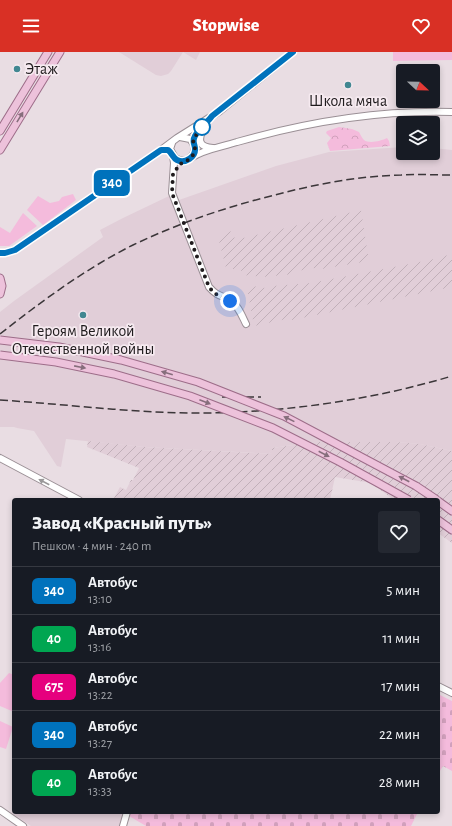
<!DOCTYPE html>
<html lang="ru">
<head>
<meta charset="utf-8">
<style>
  :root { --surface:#171b24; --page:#242831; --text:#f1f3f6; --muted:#9ea1a6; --line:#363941; --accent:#d93025 }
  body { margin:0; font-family:"Alegreya Sans",sans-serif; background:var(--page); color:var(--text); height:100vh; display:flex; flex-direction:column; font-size:15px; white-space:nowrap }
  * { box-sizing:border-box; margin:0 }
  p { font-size:13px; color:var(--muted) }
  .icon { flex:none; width:22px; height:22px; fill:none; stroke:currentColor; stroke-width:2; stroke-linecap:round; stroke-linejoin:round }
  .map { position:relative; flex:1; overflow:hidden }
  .sheet { position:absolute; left:12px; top:446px; width:428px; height:316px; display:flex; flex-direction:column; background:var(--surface); border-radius:4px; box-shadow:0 2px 6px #0003 }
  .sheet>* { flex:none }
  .badge { padding:0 8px; border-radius:6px; font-size:14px; line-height:26px }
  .needle { width:26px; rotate:112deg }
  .tools { position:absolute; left:396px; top:12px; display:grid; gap:8px }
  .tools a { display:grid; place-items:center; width:44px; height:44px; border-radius:4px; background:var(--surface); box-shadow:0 2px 6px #0003; font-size:20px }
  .you { position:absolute; width:20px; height:20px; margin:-10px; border:3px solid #fff; border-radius:50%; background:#1a73e8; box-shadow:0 0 0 6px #1a73e833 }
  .map>.badge { position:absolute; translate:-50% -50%; box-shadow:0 0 0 2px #fff }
  .round { display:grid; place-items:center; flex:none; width:42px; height:42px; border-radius:4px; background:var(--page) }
  .overview { display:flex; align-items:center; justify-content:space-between; height:68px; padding:0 20px }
  h1 { font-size:19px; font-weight:800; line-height:30px }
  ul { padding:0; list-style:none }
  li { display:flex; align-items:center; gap:12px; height:48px; padding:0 20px; border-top:1px solid var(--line) }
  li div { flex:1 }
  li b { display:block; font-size:15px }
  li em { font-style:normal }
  li .badge { min-width:44px; font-weight:700; text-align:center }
  header { display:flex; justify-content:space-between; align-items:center; height:52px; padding:0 20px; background:var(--accent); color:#fff; font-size:18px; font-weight:800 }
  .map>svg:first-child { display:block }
  .built { fill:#e1ced8 }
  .industrial { fill:url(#industrial-furrows) }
  .grass { fill:#f4bbdc }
  .forest { fill:url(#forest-crowns) }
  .cemetery { fill:url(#cemetery-stones) }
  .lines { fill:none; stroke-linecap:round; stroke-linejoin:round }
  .minor-casing { stroke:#9a8f95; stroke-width:8 }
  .major-casing { stroke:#9d6d89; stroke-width:9 }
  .minor { stroke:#fff; stroke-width:6 }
  .major { stroke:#edc2db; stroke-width:7 }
  .rail { stroke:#3b3639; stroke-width:1.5; stroke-dasharray:8 4; stroke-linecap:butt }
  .major-bridge-casing { stroke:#9d6d89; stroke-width:9; stroke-linecap:butt }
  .major-bridge { stroke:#edc2db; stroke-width:7 }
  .oneway { fill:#866e7c }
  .oneway2 { fill:#9a9899 }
  .line-casing { stroke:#fff; stroke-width:9 }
  .line { stroke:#0072bc; stroke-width:6 }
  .walk { stroke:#1f1b1d; stroke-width:4; stroke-dasharray:0 7.2 }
  .poi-dot { fill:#418791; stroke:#f6eaf0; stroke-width:1.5 }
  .stop-dot { fill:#fff; stroke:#0072bc; stroke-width:2 }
  .labels { text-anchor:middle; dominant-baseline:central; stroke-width:3.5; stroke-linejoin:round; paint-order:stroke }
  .poi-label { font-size:16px; fill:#1f1b1d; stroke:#f6eaf0 }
</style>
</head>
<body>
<header><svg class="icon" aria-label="menu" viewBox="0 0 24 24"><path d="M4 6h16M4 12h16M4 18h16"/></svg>Stopwise<svg class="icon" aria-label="heart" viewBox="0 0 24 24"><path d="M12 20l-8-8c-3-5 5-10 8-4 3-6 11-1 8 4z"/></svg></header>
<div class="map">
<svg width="452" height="774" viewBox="0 0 452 774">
  <defs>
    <pattern id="industrial-furrows" width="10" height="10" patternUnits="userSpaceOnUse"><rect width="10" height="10" fill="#e1ced8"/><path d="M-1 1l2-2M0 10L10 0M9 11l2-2" fill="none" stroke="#c1b0b9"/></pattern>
    <pattern id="forest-crowns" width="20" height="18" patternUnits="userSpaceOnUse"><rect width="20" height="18" fill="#f4bbdc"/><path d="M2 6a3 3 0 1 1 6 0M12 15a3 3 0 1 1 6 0" fill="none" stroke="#d1a0bc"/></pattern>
    <pattern id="cemetery-stones" width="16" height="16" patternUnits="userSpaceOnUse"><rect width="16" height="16" fill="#f4bbdc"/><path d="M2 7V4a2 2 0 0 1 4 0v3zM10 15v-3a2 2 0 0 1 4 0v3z" fill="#d1a0bc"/></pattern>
  </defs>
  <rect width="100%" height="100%" fill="#e9dde3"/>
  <!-- built -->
  <g class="built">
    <polygon points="119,0 200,0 196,8 183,0 171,19 168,22 161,24 156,23"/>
    <polygon points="403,95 403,101 433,101 433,96 452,98 452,399 420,392 396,390 315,390 272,396 273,402 144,395 66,387 61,415 57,414 34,379 17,376 14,375 0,375 0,260 14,249 103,185 100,178 123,166 169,144 179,148 276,114 329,100"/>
    <polygon points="14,758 14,760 119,760 124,764 121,774 31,774 12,761"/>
  </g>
  <!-- industrial -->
  <g class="industrial">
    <polygon points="361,158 369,209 322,217 312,216 298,219 294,222 263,225 243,223 241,218 226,216 219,189 228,180 233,179 235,188"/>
    <polygon points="452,202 452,235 292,268 291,266 254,274 247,236 258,234 259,237 273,234 311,231 430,208"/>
    <polygon points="88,389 144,395 272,402 272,396 315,390 396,390 420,392 452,399 452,491 438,481 438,448 394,448 371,431 335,425 330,448 113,448 120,435 126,438 131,428 133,428 139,416 87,395"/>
  </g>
  <!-- grass -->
  <g class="grass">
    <polygon points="393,0 452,0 452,8 393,9"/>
    <polygon points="73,142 76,148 43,173 27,158 38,144 50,151 59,149 62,145"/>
    <polygon points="23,161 37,174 9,194 0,194 0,175 10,181"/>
    <polygon points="9,621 14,623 14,660 0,654 0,631"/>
    <polygon points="0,669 13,675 6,697 0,695"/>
  </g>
  <!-- forest -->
  <path class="forest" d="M 339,75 L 352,77 L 359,80 C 360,82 362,86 364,88 C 369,92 381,89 387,86 L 389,89 L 390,94 L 330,99 L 327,91 L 331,86 L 326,81 L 327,79 Z"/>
  <!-- cemetery -->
  <g class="cemetery">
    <polygon points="438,642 452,649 452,719 443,714 438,722"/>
    <polygon points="130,760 418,760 411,774 146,774 129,764"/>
  </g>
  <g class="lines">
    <defs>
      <g id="minor">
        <path d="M 204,74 C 199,86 196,95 213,96"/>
        <path d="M 172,91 L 170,97 L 175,106 C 189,114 201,99 190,87 L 180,85"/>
        <path d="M 173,104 L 174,111 L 172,141 L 209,235 C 217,244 220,243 230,248 C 238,253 242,264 246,272"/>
        <path d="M 191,106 C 204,97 222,95 237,90 C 307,70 379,58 452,60"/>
        <polyline points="0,201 5,201 15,198 161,98 177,86 220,59 293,0"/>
        <polyline points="0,406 79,448"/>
        <polyline points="438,634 452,641"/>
        <polyline points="0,758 23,774"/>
        <polyline points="123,774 127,760"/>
      </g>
      <g id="major">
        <polyline points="0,79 48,0"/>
        <polyline points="0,98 60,0"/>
        <polyline points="0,226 2,234 0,242"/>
        <polyline points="438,449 452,459"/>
        <polyline points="438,468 452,478"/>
      </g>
    </defs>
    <!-- minor casing -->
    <use href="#minor" class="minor-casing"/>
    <!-- major casing -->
    <use href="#major" class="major-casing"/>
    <!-- minor -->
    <use href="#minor" class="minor"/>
    <!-- major -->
    <use href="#major" class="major"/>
    <!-- rail -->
    <g class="rail">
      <path d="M 0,282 C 42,249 85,217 133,193 C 179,171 226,155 275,143 C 316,132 358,124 401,123 C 418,122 435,123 452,123"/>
      <polyline points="222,345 261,345"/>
      <path d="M 0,348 C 63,352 125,360 188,361 C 275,362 369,349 452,324"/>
    </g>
    <defs>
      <g id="major-bridge">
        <polyline points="0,288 59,295 121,308 198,330 284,364 416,434 437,448"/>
        <polyline points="0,303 56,310 114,322 190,344 273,376 340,410 409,448"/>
      </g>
    </defs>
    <!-- major-bridge casing -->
    <use href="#major-bridge" class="major-bridge-casing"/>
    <!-- major-bridge -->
    <use href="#major-bridge" class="major-bridge"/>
  </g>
  <!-- one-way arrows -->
  <defs><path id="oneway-solid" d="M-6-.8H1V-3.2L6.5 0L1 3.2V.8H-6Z"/></defs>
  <g class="oneway">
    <use href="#oneway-solid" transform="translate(20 65) rotate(-59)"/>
    <use href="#oneway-solid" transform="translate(80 315) rotate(11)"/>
    <use href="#oneway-solid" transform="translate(167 321) rotate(-164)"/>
    <use href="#oneway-solid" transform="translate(205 350) rotate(21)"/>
    <use href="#oneway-solid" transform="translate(289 367) rotate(-154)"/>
    <use href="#oneway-solid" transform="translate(324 402) rotate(27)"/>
    <use href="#oneway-solid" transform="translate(404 427) rotate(-152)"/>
  </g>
  <use class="oneway2" href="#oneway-solid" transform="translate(44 430) rotate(-152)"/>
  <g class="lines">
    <defs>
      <path id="line" d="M 0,201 L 5,201 L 15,198 L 161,98 L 168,98 C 172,101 173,106 177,108 C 185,112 196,105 195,96 C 194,90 192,89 195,84 C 199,76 207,71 212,64 L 293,0"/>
    </defs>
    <!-- line casing -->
    <use href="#line" class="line-casing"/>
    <!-- line -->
    <use href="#line" class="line"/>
    <!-- walk -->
    <polyline class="walk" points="202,75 204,74 198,79 193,90 195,96 193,103 188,108 180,112 173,122 172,141 209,235 214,241 230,249"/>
  </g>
  <!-- markers -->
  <g class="poi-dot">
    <circle cx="17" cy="17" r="4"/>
    <circle cx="348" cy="33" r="4"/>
    <circle cx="83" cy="263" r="4"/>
  </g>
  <circle class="stop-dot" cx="202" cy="75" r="8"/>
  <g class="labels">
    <!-- poi labels -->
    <g class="poi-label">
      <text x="25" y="17" text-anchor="start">Этаж</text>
      <text x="348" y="49">Школа мяча</text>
      <text x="83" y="279">Героям Великой<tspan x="83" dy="18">Отечественной войны</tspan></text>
    </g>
  </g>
</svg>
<div class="tools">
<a><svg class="needle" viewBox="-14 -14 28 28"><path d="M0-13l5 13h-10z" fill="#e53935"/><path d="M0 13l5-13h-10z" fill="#9ea1a6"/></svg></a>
<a><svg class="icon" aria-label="layers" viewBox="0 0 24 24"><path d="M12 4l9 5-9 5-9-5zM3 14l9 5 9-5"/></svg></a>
</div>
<div class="you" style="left:230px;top:249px"></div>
<b class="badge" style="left:112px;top:131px;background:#0072bc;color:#fff">340</b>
<section class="sheet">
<div class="overview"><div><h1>Завод «Красный путь»</h1><p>Пешком · 4 мин · 240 m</p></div><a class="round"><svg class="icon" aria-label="heart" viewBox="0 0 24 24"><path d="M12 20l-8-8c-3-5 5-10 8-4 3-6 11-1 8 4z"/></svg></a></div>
<ul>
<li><span class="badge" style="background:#0072bc;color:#fff">340</span><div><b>Автобус</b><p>13:10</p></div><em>5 мин</em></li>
<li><span class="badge" style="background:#00a651;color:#fff">40</span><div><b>Автобус</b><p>13:16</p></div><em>11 мин</em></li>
<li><span class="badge" style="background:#e6007e;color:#fff">675</span><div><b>Автобус</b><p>13:22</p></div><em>17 мин</em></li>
<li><span class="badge" style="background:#0072bc;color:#fff">340</span><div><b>Автобус</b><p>13:27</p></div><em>22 мин</em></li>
<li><span class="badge" style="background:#00a651;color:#fff">40</span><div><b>Автобус</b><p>13:33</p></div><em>28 мин</em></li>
</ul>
</section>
</div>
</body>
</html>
